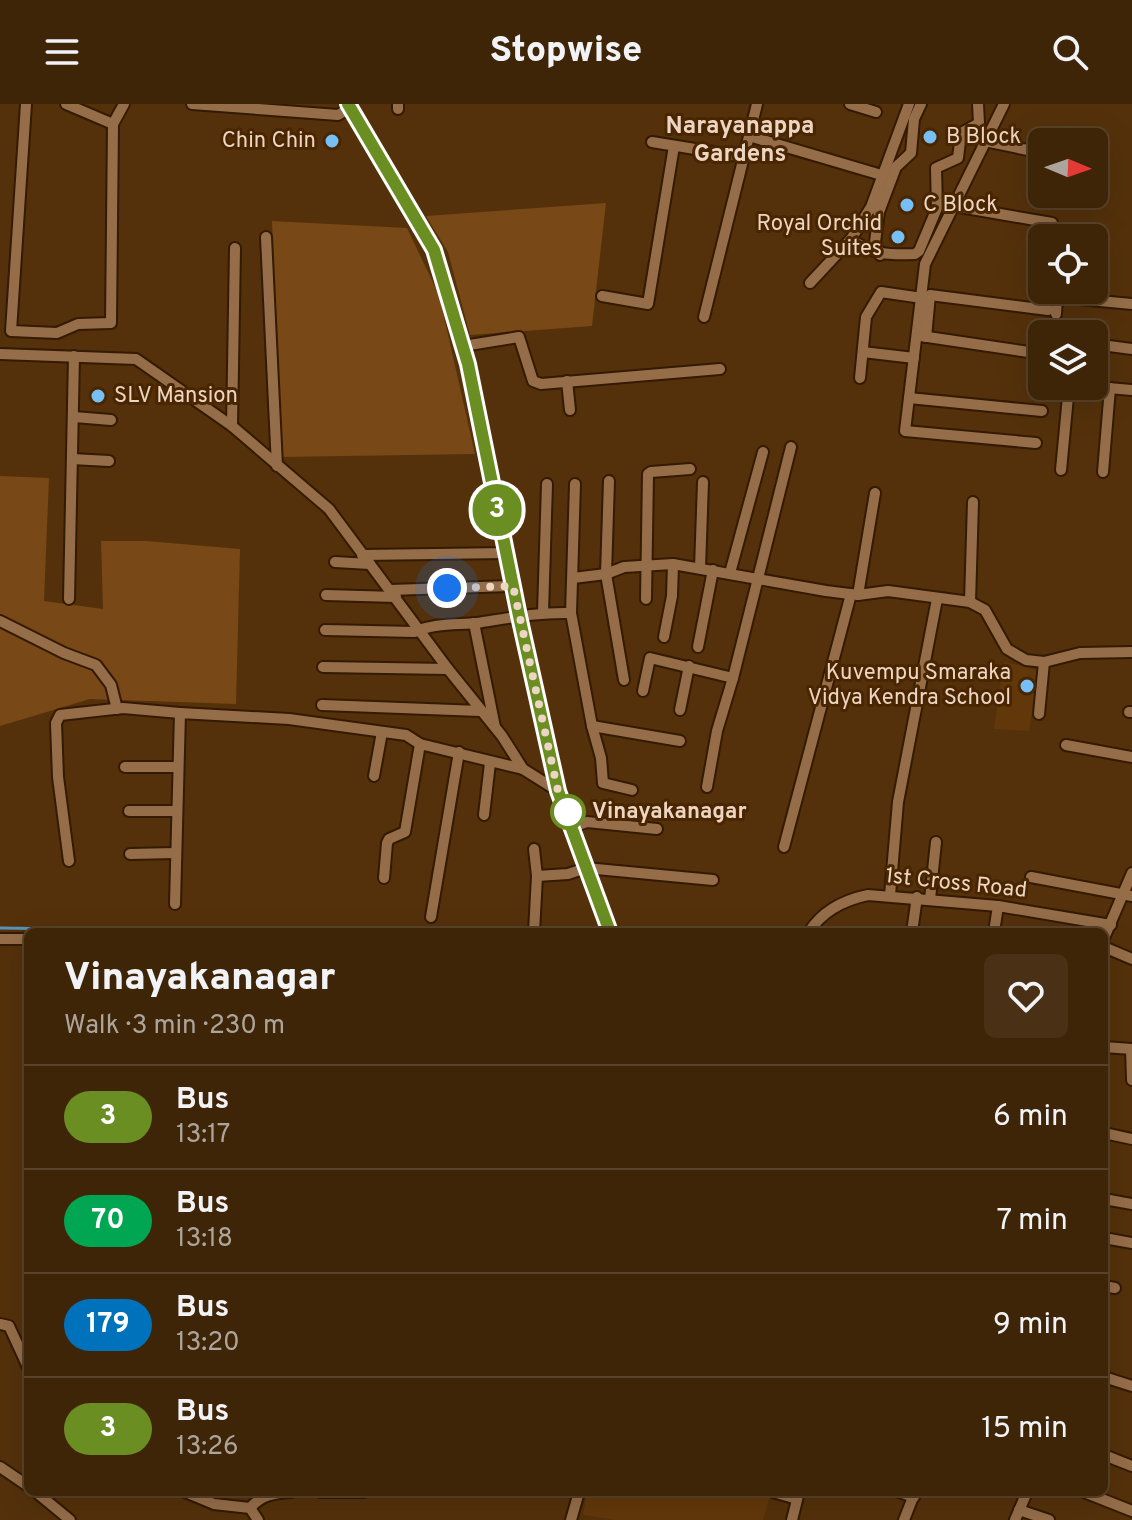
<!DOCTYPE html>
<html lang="en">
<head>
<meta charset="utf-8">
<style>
  :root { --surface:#3f2508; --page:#4a3116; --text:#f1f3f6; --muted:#ada59c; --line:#584229 }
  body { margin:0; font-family:Overpass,sans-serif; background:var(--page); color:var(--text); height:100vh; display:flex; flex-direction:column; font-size:30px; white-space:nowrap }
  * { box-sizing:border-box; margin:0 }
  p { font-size:26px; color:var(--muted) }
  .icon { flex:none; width:44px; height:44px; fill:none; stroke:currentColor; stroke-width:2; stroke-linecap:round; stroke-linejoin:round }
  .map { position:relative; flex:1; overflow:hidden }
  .panel { position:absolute; left:24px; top:824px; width:1084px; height:568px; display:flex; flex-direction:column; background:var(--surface); border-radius:12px; box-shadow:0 8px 32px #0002,0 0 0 2px var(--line) }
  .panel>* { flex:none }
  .badge { padding:0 16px; border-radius:26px; font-size:28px; line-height:52px }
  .needle { width:52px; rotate:92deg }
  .tools { position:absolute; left:1028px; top:24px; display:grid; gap:16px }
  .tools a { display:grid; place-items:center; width:80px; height:80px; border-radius:12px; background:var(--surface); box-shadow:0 8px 32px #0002,0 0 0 2px var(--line); font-size:40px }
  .you { position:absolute; width:40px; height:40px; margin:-20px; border:6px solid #fff; border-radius:50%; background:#1a73e8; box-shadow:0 0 0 12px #1a73e833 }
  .map>.badge { position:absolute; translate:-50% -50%; box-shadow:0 0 0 4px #fff }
  .round { display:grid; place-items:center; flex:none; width:84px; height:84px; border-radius:12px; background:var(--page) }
  .head { display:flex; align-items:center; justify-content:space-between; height:136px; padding:0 40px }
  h1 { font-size:38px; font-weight:800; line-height:60px }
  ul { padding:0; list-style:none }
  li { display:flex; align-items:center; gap:24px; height:104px; padding:0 40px; border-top:2px solid var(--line) }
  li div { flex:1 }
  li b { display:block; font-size:30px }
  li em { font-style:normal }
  li .badge { min-width:88px; font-weight:700; text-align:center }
  header { display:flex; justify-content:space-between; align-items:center; height:104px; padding:0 40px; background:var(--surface); font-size:36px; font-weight:800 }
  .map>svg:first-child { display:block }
  .built { fill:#62380a }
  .green { fill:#784816 }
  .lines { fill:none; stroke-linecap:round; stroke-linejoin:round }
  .stream { stroke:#5a93b5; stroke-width:3 }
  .minor-casing { stroke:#341a00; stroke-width:14 }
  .minor { stroke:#956d49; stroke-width:10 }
  .line-casing { stroke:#fff; stroke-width:18 }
  .line { stroke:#6b8e23; stroke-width:12 }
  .walk { stroke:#ecd5c2; stroke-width:8; stroke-dasharray:0 14.4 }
  .poi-dot { fill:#76c0f7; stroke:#492600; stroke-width:3 }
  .stop-dot { fill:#fff; stroke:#6b8e23; stroke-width:4 }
  .labels { text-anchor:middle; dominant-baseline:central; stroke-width:6; stroke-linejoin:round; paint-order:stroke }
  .poi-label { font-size:22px; fill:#ecd5c2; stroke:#492600; text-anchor:start }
  .stop-label { font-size:22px; font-weight:bold; fill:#ecd5c2; stroke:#492600; text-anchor:start }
  .street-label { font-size:22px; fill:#ecd5c2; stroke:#492600 }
  .neighbourhood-label { font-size:24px; font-weight:bold; fill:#ecd5c2; stroke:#492600 }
</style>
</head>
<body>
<header><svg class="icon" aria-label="menu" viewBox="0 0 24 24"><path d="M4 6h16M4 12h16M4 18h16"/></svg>Stopwise<svg class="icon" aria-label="search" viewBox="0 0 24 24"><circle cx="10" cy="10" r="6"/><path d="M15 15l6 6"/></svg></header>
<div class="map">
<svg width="1132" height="1416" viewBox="0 0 1132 1416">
  <rect width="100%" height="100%" fill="#54310b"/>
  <!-- built -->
  <g class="built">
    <polygon points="1004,558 1038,566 1029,627 994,625"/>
    <polygon points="587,1388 771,1388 763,1416 616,1416 583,1411"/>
  </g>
  <!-- green -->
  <g class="green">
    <polygon points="606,99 592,222 470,231 448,148 426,112"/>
    <polygon points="272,117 407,124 439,191 475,350 281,353"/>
    <polygon points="0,372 49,374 44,497 103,505 101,437 146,437 240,445 236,600 90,595 0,622"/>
  </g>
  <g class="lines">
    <!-- stream -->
    <polyline class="stream" points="0,824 270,828"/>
    <defs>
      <g id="minor">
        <polyline points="26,0 11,227 57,229 78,220 111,219 113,20 124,0"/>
        <polyline points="66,0 113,20"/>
        <polyline points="192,0 338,11 350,4"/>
        <polyline points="348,0 434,146 468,260 519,512 558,687 610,828"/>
        <polyline points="398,0 398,5"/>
        <polyline points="850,0 876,8"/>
        <polyline points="1004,0 925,160 905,327 1036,339"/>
        <polyline points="749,32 878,70"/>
        <polyline points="985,37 1042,49"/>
        <polyline points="652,38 744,53"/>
        <polyline points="954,102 1052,119"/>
        <polyline points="877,106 879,108 875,138 880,151"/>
        <polyline points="879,108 896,63 911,49 914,15 921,0"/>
        <polyline points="266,133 277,362"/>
        <path d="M 851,135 C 873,151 889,151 915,150 L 919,147 L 937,104 L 936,64 L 958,54 L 961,29 L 979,19 L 978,0"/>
        <polyline points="810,179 851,135 871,103 909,0"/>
        <polyline points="602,192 648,200 674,42"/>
        <polyline points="1056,210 1057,193 1132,200"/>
        <polyline points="704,213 757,0"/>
        <polyline points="921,232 1042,250"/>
        <polyline points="926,233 930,191 1048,206"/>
        <polyline points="1094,240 1132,245"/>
        <polyline points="463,242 519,233 533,277 541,280 720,265"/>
        <polyline points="863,248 914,254"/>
        <polyline points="0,250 136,255 232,322 329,405 448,565 502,632 523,665 558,687"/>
        <polyline points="860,274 866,213 881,188 922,194"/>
        <polyline points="567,277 570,306"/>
        <polyline points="1085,282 1132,286"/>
        <polyline points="909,294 1042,307"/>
        <polyline points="74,313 111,316"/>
        <polyline points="232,322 235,144"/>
        <polyline points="72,355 109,357"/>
        <polyline points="1061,366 1069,282"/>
        <polyline points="1103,368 1110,284"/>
        <polyline points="609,377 606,470 624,576"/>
        <polyline points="575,380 571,509 592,622 601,654 603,679 632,686"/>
        <polyline points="362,451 507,449"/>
        <polyline points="335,458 370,460"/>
        <polyline points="700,464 703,378"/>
        <polyline points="730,469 763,348"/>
        <polyline points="573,474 606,470 624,463 673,460 826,487 858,491 888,487 970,498 985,506 1007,545 1026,556 1044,558 1080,549 1132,548"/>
        <polyline points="390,486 513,482"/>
        <polyline points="326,491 396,493"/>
        <polyline points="858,491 875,389"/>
        <polyline points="69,495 74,252"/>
        <polyline points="646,495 648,370 651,368 690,365"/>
        <polyline points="970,498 973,398"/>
        <polyline points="543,508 547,380"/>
        <polyline points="0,517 64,549 96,561 111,581 117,605"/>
        <polyline points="474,519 495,623"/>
        <path d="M 325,526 L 415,528 C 434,519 456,521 477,519 C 509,514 539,508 571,509"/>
        <polyline points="664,533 672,492 673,460"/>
        <polyline points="698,543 713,466"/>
        <polyline points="323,563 448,565"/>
        <polyline points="643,587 650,554 733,574"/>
        <polyline points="322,601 480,607"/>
        <polyline points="680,606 689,562"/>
        <polyline points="1129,608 1132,608"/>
        <polyline points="1039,610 1044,558"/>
        <polyline points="592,622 680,637"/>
        <polyline points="1066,641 1132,653"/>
        <polyline points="125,663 177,663"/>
        <polyline points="374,672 382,628"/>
        <polyline points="707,683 717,627 733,574 791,343"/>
        <polyline points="129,707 176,707"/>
        <polyline points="484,711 490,659"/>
        <polyline points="573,723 587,718 657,725"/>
        <polyline points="784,743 851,490"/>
        <polyline points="534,745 537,772"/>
        <polyline points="130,750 175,749"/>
        <polyline points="69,757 58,673 56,619 60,611 123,604 180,609"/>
        <polyline points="1031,773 1132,792"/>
        <polyline points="384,774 387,739 389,735 405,728 420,640 523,665"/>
        <polyline points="890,791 898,698 937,495"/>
        <polyline points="930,795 936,738"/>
        <polyline points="175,800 180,609 289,615 406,631 420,640"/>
        <polyline points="431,813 459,648"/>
        <polyline points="534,828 537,772 568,770 586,764 713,776"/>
        <path d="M 809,828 C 823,806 844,796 868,791 L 998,802 L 1111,821"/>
        <polyline points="912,828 917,793"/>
        <polyline points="994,828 998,802"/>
        <polyline points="1104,834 1132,769"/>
        <polyline points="0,835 28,835"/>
        <polyline points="1104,843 1132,855"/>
        <polyline points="1104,943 1132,945"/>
        <polyline points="1131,945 1132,976"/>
        <polyline points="1104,1029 1132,1035"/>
        <polyline points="1104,1095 1132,1100"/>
        <polyline points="1104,1134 1132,1139"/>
        <polyline points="1104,1182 1115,1184"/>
        <polyline points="0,1220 9,1222 28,1263"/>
        <polyline points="1104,1273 1132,1282"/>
        <polyline points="1104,1351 1132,1362"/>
        <polyline points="0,1363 28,1382"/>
        <polyline points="36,1388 70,1416"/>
        <polyline points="185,1388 214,1400 250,1404 258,1416"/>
        <polyline points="320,1388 364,1388"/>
        <polyline points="773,1388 797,1395"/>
        <polyline points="899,1388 914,1393"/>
        <polyline points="1084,1388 1132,1407"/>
        <path d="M 250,1404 C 261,1391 274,1389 291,1388"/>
        <polyline points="1019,1406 1049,1416"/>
        <polyline points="571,1416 579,1388"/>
        <polyline points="792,1416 799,1388"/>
        <polyline points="904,1416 915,1388"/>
        <polyline points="1015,1416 1027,1388"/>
      </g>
    </defs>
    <!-- minor casing -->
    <use href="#minor" class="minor-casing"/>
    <!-- minor -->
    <use href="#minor" class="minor"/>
  </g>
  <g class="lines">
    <defs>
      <polyline id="line" points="348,0 434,146 468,260 519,512 558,687 610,828"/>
    </defs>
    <!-- line casing -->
    <use href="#line" class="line-casing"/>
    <!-- line -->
    <use href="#line" class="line"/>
    <!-- walk -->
    <polyline class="walk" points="447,484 513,482 558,687 568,708"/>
  </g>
  <!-- markers -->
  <g class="poi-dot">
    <circle cx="930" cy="33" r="8"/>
    <circle cx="332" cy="37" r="8"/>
    <circle cx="907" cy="101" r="8"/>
    <circle cx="898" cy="133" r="8"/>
    <circle cx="98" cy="292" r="8"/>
    <circle cx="1027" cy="582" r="8"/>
  </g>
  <circle class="stop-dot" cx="568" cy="708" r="16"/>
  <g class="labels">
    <!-- poi labels -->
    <g class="poi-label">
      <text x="946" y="33">B Block</text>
      <text x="316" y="37" text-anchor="end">Chin Chin</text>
      <text x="923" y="101">C Block</text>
      <text x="882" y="120" text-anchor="end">Royal Orchid<tspan x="882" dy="25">Suites</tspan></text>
      <text x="114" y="292">SLV Mansion</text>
      <text x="1011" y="569" text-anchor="end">Kuvempu Smaraka<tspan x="1011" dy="25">Vidya Kendra School</tspan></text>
    </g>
    <!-- stop labels -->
    <g class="stop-label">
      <text x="592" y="708">Vinayakanagar</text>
    </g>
    <!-- street labels -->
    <g class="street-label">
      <text transform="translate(956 780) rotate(6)">1st Cross Road</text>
    </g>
    <!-- neighbourhood labels -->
    <g class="neighbourhood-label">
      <text x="740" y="23">Narayanappa<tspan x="740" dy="28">Gardens</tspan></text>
    </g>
  </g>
</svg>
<div class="tools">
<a><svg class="needle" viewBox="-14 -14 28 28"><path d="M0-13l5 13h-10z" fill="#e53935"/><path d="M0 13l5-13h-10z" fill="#ada59c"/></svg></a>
<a><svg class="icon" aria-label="locate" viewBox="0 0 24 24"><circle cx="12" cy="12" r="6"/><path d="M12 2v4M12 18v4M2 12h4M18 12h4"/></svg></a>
<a><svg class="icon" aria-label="layers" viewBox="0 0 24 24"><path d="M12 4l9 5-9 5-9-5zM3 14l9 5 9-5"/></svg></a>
</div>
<div class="you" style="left:447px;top:484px"></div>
<b class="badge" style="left:497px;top:406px;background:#6b8e23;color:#fff">3</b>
<section class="panel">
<div class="head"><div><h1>Vinayakanagar</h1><p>Walk · 3 min · 230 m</p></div><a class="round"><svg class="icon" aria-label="heart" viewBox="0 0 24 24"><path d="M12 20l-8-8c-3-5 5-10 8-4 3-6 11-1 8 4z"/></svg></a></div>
<ul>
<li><span class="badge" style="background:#6b8e23;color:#fff">3</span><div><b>Bus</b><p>13:17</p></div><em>6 min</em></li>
<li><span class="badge" style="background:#00a651;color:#fff">70</span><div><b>Bus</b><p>13:18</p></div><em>7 min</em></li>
<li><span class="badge" style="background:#0072bc;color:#fff">179</span><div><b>Bus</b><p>13:20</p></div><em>9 min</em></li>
<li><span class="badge" style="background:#6b8e23;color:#fff">3</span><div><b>Bus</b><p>13:26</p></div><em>15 min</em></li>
</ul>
</section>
</div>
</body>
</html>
